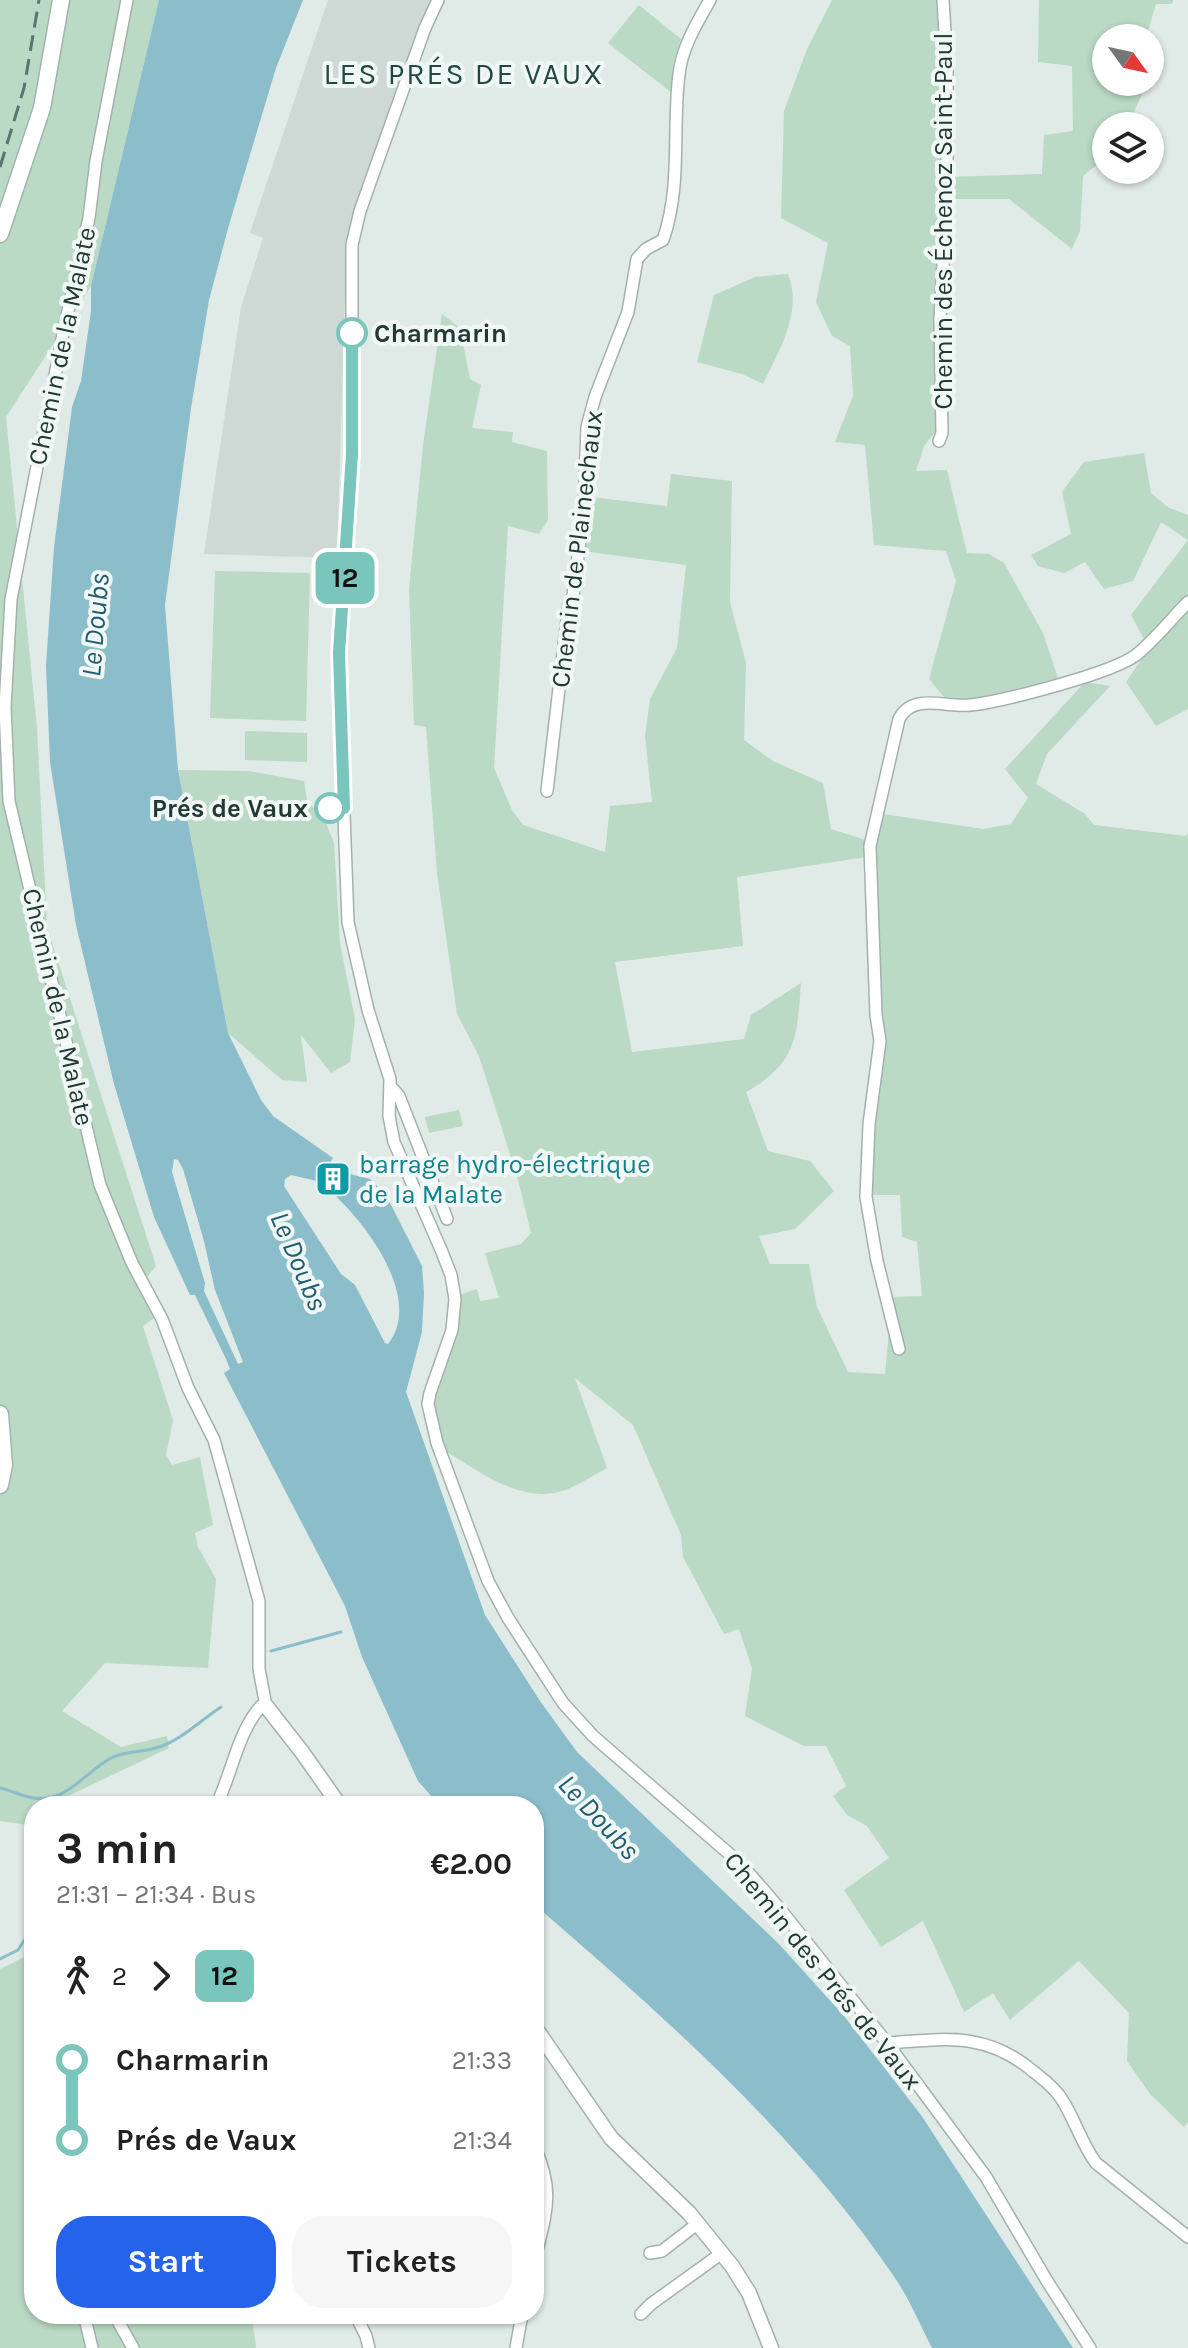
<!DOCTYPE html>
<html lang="en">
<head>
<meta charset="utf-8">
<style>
  :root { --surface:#fff; --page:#f6f6f6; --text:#222; --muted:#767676; --accent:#2563eb }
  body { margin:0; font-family:Karla,sans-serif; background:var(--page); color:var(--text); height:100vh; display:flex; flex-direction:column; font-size:30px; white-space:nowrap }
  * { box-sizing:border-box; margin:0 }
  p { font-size:26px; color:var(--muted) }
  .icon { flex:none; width:44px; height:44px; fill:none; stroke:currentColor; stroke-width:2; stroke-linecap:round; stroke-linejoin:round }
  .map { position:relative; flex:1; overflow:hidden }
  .drawer { position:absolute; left:24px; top:1796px; width:520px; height:528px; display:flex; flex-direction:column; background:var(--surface); border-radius:32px; box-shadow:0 2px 6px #0004 }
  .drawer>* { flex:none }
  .badge { padding:0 16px; border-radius:12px; font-size:28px; line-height:52px }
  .needle { width:52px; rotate:123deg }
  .tools { position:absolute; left:1092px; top:24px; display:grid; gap:16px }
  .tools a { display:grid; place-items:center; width:72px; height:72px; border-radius:50%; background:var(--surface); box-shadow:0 2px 6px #0004; font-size:40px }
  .map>.badge { position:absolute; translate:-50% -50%; box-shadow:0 0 0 4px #fff }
  .legs { display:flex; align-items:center; gap:12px; height:88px; padding:0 32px; font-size:26px }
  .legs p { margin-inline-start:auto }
  .summary { display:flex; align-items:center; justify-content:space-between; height:136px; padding:0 32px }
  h1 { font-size:44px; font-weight:700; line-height:60px }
  .primary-button { display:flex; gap:16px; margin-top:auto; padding:16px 32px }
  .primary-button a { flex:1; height:92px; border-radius:32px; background:var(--accent); color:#fff; font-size:32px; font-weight:700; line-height:92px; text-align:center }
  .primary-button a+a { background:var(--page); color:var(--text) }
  ul { padding:0 32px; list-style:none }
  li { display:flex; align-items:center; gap:28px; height:80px; font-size:30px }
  li i { display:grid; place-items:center; width:12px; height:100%; margin:0 10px; background:currentColor }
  li i::after { content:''; width:20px; height:20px; margin:-10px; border:6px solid; border-radius:50%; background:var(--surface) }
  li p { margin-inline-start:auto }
  li:first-child i { background:linear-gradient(#0000 50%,currentColor 0) }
  li:last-child i { background:linear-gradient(currentColor 50%,#0000 0) }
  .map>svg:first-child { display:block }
  .built { fill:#ced9d5 }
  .green { fill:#badac5; fill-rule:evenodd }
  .water { fill:#8bbdcb; fill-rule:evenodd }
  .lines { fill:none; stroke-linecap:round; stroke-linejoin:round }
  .stream { stroke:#8bbdcb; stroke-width:3 }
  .minor-casing { stroke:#a3b1ad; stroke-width:14 }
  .tertiary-casing { stroke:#a3b1ad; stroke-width:17 }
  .secondary-casing { stroke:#a0b5ae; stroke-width:19 }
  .minor { stroke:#fff; stroke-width:11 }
  .tertiary { stroke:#fff; stroke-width:14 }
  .secondary { stroke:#fff; stroke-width:16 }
  .rail { stroke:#5c746f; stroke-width:3; stroke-dasharray:16 8; stroke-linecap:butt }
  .line-1-casing { stroke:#fff; stroke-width:18 }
  .line-1 { stroke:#7bc6bc; stroke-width:12 }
  .stop-1-dot { fill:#fff; stroke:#7bc6bc; stroke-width:4 }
  .labels { text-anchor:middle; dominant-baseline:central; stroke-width:8; stroke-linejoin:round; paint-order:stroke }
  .street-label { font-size:26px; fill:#223934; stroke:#f0f7f4 }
  .stop-label { font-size:26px; font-weight:bold; fill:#223934; stroke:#f0f7f4; text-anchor:start }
  .culture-label { font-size:26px; fill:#0d838f; stroke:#f0f7f4; text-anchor:start }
  .water-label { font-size:28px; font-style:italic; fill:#215d70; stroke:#f0f7f4 }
  .quarter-label { font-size:30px; letter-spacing:2px; fill:#204942; stroke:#f0f7f4 }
</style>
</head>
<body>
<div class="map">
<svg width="1188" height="2348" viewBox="0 0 1188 2348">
  <rect width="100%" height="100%" fill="#e0eae6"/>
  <!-- built -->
  <polygon class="built" points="328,0 431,0 347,236 337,558 204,554 241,307 263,238 250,233"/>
  <!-- green -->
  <g class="green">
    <polygon points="0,0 159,0 91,286 6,417 37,728 47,927 156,1266 139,1287 154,1318 143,1326 173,1420 166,1455 172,1465 200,1457 213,1525 195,1533 198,1547 216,1579 208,1668 105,1663 62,1711 121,1747 167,1736 169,1748 66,1797 66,1806 34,1806 34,1826 0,1821"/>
    <polygon points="832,0 938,0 945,177 1042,174 1044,135 1073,131 1072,66 1038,62 1039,0 1173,0 1172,4 1156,4 1146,38 1106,38 1106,82 1148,82 1127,126 1106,126 1106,157 1083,176 1080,231 1072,249 1009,199 945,199 939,427 924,446 916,471 947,470 967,553 989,554 1004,563 1043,633 1058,678 978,699 944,697 929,679 956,581 946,551 874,545 865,445 835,442 853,396 850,346 832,336 816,302 828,243 781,218 784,111 807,49"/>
    <polygon points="639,5 681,39 673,63 672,93 608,43"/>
    <path d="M 788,274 C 803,311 779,351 763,384 L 742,374 L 697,362 L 714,295 L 755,277 Z"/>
    <path d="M 442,314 L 460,328 L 470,379 L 481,385 L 472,428 L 513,432 L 512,442 L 547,451 L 548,520 L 539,534 L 508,526 L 494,768 L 512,810 L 523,825 L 605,852 L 610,806 L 652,802 L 645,736 L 650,699 L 677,648 L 686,565 L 583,551 L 591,497 L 667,506 L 671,474 L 732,481 L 730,602 L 746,663 L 744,740 L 773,761 L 823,783 L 831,829 L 875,843 L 883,814 L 983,829 L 1011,824 L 1028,798 L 1005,769 L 1085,682 L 1110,686 L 1047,754 L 1036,784 L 1085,814 L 1094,825 L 1186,836 L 1188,833 L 1188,2122 L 1184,2127 L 1150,2094 L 1127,2061 L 1129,2013 L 1079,1961 L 1010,2020 L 993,1993 L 964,2012 L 923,1921 L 881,1947 L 844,1890 L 889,1858 L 867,1826 L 847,1815 L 833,1796 L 846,1786 L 826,1746 L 804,1746 L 745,1716 L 752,1668 L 739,1629 L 724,1634 L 683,1557 L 681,1535 L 633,1425 L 575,1378 L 607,1468 C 594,1475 581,1483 568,1489 C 522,1507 480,1471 442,1449 L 433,1406 L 435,1394 L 457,1332 L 460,1317 L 459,1295 L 477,1289 L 480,1301 L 499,1298 L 485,1253 L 521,1244 L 531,1233 L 518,1180 L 479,1056 L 457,1014 L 437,873 L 426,727 L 414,725 L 409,589 L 423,445 ZM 872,856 L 885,1047 L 873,1124 L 872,1195 L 900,1195 L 902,1237 L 917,1242 L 922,1296 L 892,1297 L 885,1374 L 848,1372 L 817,1307 L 809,1264 L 770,1264 L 759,1236 L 795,1229 L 834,1191 L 810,1161 L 768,1151 L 746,1092 C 797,1063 797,1038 801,983 L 751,1015 L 744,1039 L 632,1052 L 615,962 L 743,946 L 737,877 Z"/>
    <polygon points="1144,453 1151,493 1169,508 1188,515 1188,540 1161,522 1133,581 1104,589 1085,562 1064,573 1038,566 1031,555 1071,534 1062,492 1084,462"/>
    <polygon points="1188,540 1188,709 1156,726 1126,682 1149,648 1131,615"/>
    <polygon points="215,571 310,573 306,721 210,718"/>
    <polygon points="245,731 307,733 307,762 245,760"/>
    <polygon points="178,770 249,771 304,781 307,800 326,823 334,843 340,943 355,1019 350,1062 331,1073 301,1035 307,1082 282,1080 228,1033"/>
    <polygon points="459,1110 463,1126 429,1133 425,1117"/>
    <polygon points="34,1952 34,2314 252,2314 256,2348 0,2348 0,1969"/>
  </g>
  <!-- water -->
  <path class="water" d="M 159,0 L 303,0 L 276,68 L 229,225 L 209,300 L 191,408 L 165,605 L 178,770 L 228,1033 L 261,1100 L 273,1116 L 333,1158 L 317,1181 L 291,1175 L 285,1179 L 284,1186 L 341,1274 L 355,1285 L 385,1343 L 388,1344 C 424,1299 365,1221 330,1191 L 342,1172 L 370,1179 L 386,1195 L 422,1266 L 424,1293 L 422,1332 L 406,1392 L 485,1615 L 540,1701 L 577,1752 L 778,1943 L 844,2016 L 921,2115 L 1073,2348 L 932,2348 C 920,2325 910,2300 895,2278 C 798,2134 664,2017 534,1904 L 534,1806 L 440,1806 L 418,1781 L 362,1657 L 345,1606 L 224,1373 L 230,1369 L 226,1359 L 195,1295 L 190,1295 L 154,1217 L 114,1084 L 76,925 L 50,762 L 46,666 L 54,547 L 72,407 L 81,381 L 91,311 L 91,286 ZM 174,1159 L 178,1160 L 183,1169 L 204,1241 L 215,1290 L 243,1362 L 238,1364 L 204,1291 L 205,1283 L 172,1172 Z"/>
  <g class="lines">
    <!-- stream -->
    <g class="stream">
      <polyline points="271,1651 341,1632"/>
      <path d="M 0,1788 C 17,1792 30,1801 48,1798 C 72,1794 89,1770 111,1758 C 126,1750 143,1753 159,1747 C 181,1740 201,1720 221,1707"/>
      <polyline points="60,1806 61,1795"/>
      <polyline points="0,1959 18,1950 34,1925"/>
    </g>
    <defs>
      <g id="minor">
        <path d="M 127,0 L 96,161 L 89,218 L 65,324 L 11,599 L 5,707 L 9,801 L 100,1185 L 132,1263 L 162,1319 L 188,1388 L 214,1440 L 259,1601 L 259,1669 L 266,1706 L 261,1706 C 237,1733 232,1774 216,1806"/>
        <polyline points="438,0 425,28 360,211 352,245 352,454 339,683 348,922 368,1010 390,1079 389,1116 394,1142 442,1252 451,1275 455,1299 452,1330 430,1393 428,1404 437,1443 488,1581 508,1618 563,1703 593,1736 741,1864 780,1909 887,2043 986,2177 1047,2281 1090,2348"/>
        <polyline points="939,441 942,433 940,320 947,188 947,64 943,0"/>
        <path d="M 547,791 L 569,603 L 573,596 L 584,508 L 587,427 L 595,397 L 628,312 L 637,259 L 646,249 L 663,240 C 682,186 672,129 679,74 C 682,47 697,23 710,0"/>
        <polyline points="390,1086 399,1096 447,1219"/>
        <path d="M 899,1349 L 877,1261 L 866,1197 L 869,1124 L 880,1041 L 876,1015 L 870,846 L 899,719 C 913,692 946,708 971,705 C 1004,701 1113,673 1136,655 C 1155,640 1171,619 1188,602"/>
        <path d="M 887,2043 C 945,2039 986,2031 1034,2072 C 1044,2080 1054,2087 1061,2098 C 1075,2119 1081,2143 1096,2163 L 1188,2237"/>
        <path d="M 534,2146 C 556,2193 545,2215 534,2263"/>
        <polyline points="650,2253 662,2251 697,2224"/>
        <polyline points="84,2314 92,2348"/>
        <polyline points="114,2314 133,2348"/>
        <polyline points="355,2314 366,2336 369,2348"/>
        <polyline points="641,2314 651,2304 722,2253"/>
        <polyline points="516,2348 522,2314"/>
      </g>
      <g id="tertiary">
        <polyline points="266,1706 302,1752 340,1806"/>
        <polyline points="534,2026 611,2138 689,2213 732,2266 749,2293 771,2348"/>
      </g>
      <g id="secondary">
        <polyline points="0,234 42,108 61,0"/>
        <polyline points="0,1414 4,1465 0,1485"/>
      </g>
    </defs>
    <!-- minor casing -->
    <use href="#minor" class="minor-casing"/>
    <!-- tertiary casing -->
    <use href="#tertiary" class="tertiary-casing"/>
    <!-- secondary casing -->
    <use href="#secondary" class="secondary-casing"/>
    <!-- minor -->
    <use href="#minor" class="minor"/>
    <!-- tertiary -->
    <use href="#tertiary" class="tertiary"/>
    <!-- secondary -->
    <use href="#secondary" class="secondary"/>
    <!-- rail -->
    <polyline class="rail" points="0,167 24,88 39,0"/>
  </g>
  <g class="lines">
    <defs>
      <polyline id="line-1" points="330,808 344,808 339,653 352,454 352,333"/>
    </defs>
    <!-- line-1 casing -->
    <use href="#line-1" class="line-1-casing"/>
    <!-- line-1 -->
    <use href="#line-1" class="line-1"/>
  </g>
  <!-- icons -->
  <defs>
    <symbol id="building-square" viewBox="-11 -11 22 22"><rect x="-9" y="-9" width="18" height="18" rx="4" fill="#0f9aa8" stroke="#f0f7f4"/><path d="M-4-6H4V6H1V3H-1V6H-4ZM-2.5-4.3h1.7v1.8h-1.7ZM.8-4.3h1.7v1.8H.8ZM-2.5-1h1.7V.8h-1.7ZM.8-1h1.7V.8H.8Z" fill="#fff"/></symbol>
  </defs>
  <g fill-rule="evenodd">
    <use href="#building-square" x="313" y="1159" width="40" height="40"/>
  </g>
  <!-- markers -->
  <g class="stop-1-dot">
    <circle cx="352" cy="333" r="14"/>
    <circle cx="330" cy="808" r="14"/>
  </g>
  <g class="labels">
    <!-- street labels -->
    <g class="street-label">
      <text transform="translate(943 221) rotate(-90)">Chemin des Échenoz Saint-Paul</text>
      <text transform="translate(62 346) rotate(-78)">Chemin de la Malate</text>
      <text transform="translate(577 549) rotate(-83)">Chemin de Plainechaux</text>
      <text transform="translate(58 1007) rotate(77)">Chemin de la Malate</text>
      <text transform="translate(823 1971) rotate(51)">Chemin des Prés de Vaux</text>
    </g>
    <!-- stop labels -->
    <g class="stop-label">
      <text x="374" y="333">Charmarin</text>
      <text x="308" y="808" text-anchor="end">Prés de Vaux</text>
    </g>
    <!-- culture labels -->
    <g class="culture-label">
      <text x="359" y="1164">barrage hydro-électrique<tspan x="359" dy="30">de la Malate</tspan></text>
    </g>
    <!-- water labels -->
    <g class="water-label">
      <text transform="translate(95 625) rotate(-85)">Le Doubs</text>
      <text transform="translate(299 1261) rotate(67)">Le Doubs</text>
      <text transform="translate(599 1817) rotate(47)">Le Doubs</text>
    </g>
    <!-- quarter labels -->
    <g class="quarter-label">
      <text x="464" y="74">LES PRÉS DE VAUX</text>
    </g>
  </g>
</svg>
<div class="tools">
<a><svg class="needle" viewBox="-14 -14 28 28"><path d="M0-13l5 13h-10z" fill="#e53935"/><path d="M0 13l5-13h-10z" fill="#767676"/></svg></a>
<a><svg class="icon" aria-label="layers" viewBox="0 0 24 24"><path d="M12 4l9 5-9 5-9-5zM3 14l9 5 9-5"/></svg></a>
</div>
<b class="badge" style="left:345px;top:578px;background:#7bc6bc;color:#111">12</b>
<section class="drawer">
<div class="summary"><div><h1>3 min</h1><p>21:31 – 21:34 · Bus</p></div><b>€2.00</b></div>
<div class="legs"><svg class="icon" aria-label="walk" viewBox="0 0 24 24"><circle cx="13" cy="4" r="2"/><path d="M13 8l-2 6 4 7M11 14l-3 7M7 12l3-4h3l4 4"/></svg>2<svg class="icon" aria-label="forward" viewBox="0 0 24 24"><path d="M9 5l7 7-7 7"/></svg><b class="badge" style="background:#7bc6bc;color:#111">12</b></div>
<ul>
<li><i style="color:#7bc6bc"></i><b>Charmarin</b><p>21:33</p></li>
<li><i style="color:#7bc6bc"></i><b>Prés de Vaux</b><p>21:34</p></li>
</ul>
<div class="primary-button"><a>Start</a><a>Tickets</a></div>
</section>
</div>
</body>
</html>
